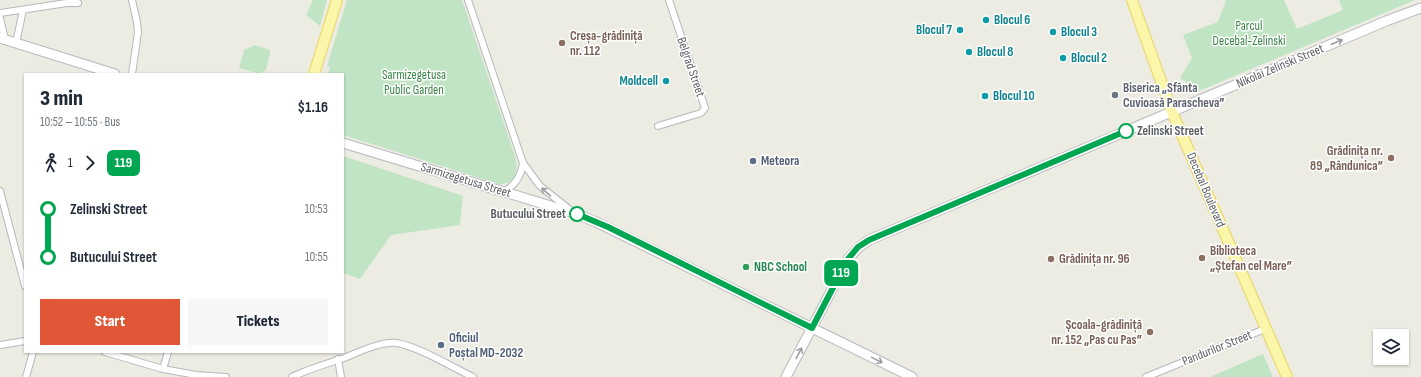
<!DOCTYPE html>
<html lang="en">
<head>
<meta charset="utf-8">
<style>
  :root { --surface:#fff; --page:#f6f6f7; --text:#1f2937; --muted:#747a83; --accent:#e05636 }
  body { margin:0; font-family:"Sofia Sans Condensed",sans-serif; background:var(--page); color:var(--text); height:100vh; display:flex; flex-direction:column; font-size:15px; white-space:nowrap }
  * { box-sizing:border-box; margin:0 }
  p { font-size:13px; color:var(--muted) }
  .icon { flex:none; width:22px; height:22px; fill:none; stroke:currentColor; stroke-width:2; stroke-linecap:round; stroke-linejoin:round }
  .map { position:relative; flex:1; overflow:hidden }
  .panel { position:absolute; left:24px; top:73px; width:320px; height:280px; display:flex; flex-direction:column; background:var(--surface); border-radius:0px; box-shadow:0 1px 3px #0004 }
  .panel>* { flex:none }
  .badge { padding:0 8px; border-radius:6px; font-size:14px; line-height:26px }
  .buttons { position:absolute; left:1373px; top:329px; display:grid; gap:8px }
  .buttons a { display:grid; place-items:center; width:36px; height:36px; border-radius:0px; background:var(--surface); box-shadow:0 1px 3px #0004; font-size:20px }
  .map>.badge { position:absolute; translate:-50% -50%; box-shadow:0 0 0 2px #fff }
  .legs { display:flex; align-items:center; gap:6px; height:44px; padding:0 16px; font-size:13px }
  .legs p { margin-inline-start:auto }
  .head { display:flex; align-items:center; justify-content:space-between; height:68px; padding:0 16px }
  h1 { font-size:22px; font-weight:800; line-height:30px }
  .button { display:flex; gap:8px; margin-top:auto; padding:8px 16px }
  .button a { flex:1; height:46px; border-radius:0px; background:var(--accent); color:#fff; font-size:16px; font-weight:800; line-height:46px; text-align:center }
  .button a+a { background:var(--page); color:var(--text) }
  ul { padding:0 16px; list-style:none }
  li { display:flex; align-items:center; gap:14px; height:48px; font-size:15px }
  li i { display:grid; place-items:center; width:6px; height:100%; margin:0 5px; background:currentColor }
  li i::after { content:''; width:10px; height:10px; margin:-5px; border:3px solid; border-radius:50%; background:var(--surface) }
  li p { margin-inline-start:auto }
  li:first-child i { background:linear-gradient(#0000 50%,currentColor 0) }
  li:last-child i { background:linear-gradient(currentColor 50%,#0000 0) }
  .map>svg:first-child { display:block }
  .green { fill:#c0e4c4 }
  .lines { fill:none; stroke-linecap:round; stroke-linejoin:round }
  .street-casing { stroke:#b5b8bd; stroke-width:8 }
  .secondary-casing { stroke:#b7b9bf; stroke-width:11 }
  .primary-casing { stroke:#ead35f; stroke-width:12 }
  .street { stroke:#fff; stroke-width:6 }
  .secondary { stroke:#fff; stroke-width:9 }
  .primary { stroke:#fbf7aa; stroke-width:10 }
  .oneway { stroke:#9d9ea1 }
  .line-1-casing { stroke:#fff; stroke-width:9 }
  .line-1 { stroke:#00a651; stroke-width:6 }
  .culture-dot { fill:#0f9aa8; stroke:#fff; stroke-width:1.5 }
  .education-dot { fill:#8d6e63; stroke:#fff; stroke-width:1.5 }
  .worship-dot { fill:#6b7280; stroke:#fff; stroke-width:1.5 }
  .stop-1-dot { fill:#fff; stroke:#00a651; stroke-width:2 }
  .service-dot { fill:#5c6f8a; stroke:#fff; stroke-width:1.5 }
  .leisure-dot { fill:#2e9e5b; stroke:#fff; stroke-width:1.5 }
  .labels { text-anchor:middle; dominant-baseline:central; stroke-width:3; stroke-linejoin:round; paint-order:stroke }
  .culture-label { font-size:13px; font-weight:bold; fill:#0d838f; stroke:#fff; text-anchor:start }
  .park-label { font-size:13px; fill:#398445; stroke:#fff }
  .education-label { font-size:13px; font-weight:bold; fill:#785e54; stroke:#fff; text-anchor:start }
  .street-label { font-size:13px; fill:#5b5e63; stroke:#fff }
  .worship-label { font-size:13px; font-weight:bold; fill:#5b616d; stroke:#fff; text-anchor:start }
  .stop-label { font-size:13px; font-weight:bold; fill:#5b5e63; stroke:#fff; text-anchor:start }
  .service-label { font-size:13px; font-weight:bold; fill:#4e5e75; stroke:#fff; text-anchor:start }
  .leisure-label { font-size:13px; font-weight:bold; fill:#27864d; stroke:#fff; text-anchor:start }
</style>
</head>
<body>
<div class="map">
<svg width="1421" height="377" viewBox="0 0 1421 377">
  <rect width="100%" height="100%" fill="#edece3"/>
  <!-- green -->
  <g class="green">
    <polygon points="313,0 327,0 320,26 306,15"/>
    <path d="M 347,0 L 462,0 L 515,156 C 519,170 516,185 499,184 L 343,135 L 343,74 L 328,74 L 330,67 L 327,66 Z"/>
    <polygon points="1226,0 1284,0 1297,29 1343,10 1339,0 1415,0 1199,91 1180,78 1192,58 1183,35 1218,22"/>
    <polygon points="255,45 270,50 270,53 266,70 260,74 239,68 244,50"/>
    <polygon points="343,156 463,196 460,225 391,235 360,279 343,273"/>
    <polygon points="1263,354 1273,377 1210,377"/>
  </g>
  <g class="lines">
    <defs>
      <g id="street">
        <polyline points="468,0 523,163 540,186 569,209"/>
        <polyline points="0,13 67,3 78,3"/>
        <polyline points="0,18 5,40"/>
        <polyline points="16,43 23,10"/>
        <polyline points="132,74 138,32 137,22 132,0"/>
        <polyline points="658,126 701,113 705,108 669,0"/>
        <polyline points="0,191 25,286"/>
        <path d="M 504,192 C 516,184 521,176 523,163"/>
        <polyline points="0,345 25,341"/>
        <polyline points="105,352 163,369 196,375 226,377"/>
        <polyline points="338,359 341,377"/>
        <polyline points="163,369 168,352"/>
        <polyline points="26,377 33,352"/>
        <path d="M 292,377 C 308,369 326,364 344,358 C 359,352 381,341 397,343 C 419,347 452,367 473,377"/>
        <polyline points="1146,377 1265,329"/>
      </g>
      <g id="secondary">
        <polyline points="0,38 115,74"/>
        <polyline points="343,143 577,214 596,222 912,377"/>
        <polyline points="786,377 848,259 859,247 869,240 1386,21 1421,8"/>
      </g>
      <g id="primary">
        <polyline points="1132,0 1172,112 1287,377"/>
        <polyline points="314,74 337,0"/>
      </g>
    </defs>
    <!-- street casing -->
    <use href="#street" class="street-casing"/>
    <!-- secondary casing -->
    <use href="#secondary" class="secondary-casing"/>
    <!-- primary casing -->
    <use href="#primary" class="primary-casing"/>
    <!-- street -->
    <use href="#street" class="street"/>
    <!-- secondary -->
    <use href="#secondary" class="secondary"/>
    <!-- primary -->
    <use href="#primary" class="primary"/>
  </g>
  <!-- one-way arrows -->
  <defs><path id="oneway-shaft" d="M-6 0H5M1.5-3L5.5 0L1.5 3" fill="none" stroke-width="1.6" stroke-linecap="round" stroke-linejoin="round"/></defs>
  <g class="oneway">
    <use href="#oneway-shaft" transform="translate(1337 42) rotate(-23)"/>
    <use href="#oneway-shaft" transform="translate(546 192) rotate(-139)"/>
    <use href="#oneway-shaft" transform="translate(799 353) rotate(-62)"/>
    <use href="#oneway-shaft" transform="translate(877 360) rotate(26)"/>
  </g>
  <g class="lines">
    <defs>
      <polyline id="line-1" points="577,214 608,227 812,328 848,259 858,247 869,240 1126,131"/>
    </defs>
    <!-- line-1 casing -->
    <use href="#line-1" class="line-1-casing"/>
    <!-- line-1 -->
    <use href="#line-1" class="line-1"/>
  </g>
  <!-- markers -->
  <g class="culture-dot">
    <circle cx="986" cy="20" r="4"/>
    <circle cx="960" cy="30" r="4"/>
    <circle cx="1053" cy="32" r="4"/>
    <circle cx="969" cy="52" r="4"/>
    <circle cx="1063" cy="58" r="4"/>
    <circle cx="666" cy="81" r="4"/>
    <circle cx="985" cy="96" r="4"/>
  </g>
  <g class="education-dot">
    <circle cx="562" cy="43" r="4"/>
    <circle cx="1391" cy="158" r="4"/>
    <circle cx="1202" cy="258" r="4"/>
    <circle cx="1051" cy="259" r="4"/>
    <circle cx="1150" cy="332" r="4"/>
  </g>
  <circle class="worship-dot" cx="1115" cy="95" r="4"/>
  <g class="stop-1-dot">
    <circle cx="1126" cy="131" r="7"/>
    <circle cx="577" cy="214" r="7"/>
  </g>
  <g class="service-dot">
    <circle cx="753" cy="161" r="4"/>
    <circle cx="441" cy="345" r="4"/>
  </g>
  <circle class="leisure-dot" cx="746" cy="267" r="4"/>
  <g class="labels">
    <!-- culture labels -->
    <g class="culture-label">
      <text x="994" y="20">Blocul 6</text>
      <text x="952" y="30" text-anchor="end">Blocul 7</text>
      <text x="1061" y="32">Blocul 3</text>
      <text x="977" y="52">Blocul 8</text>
      <text x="1071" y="58">Blocul 2</text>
      <text x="658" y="81" text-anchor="end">Moldcell</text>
      <text x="993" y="96">Blocul 10</text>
    </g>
    <!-- park labels -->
    <g class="park-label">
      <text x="1249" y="26">Parcul<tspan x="1249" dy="15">Decebal-Zelinski</tspan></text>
      <text x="414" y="75">Sarmizegetusa<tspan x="414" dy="15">Public Garden</tspan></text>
    </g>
    <!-- education labels -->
    <g class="education-label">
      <text x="570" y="36">Creșa-grădiniță<tspan x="570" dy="15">nr. 112</tspan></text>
      <text x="1383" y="151" text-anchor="end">Grădinița nr.<tspan x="1383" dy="15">89 „Rândunica”</tspan></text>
      <text x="1210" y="251">Biblioteca<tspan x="1210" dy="15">„Ștefan cel Mare”</tspan></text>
      <text x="1059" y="259">Grădinița nr. 96</text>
      <text x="1142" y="325" text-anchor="end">Școala-grădiniță<tspan x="1142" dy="15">nr. 152 „Pas cu Pas”</tspan></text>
    </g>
    <!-- street labels -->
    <g class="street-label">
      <text transform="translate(1280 66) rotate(-23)">Nikolai Zelinski Street</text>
      <text transform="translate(691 67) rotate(71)">Belgrad Street</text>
      <text transform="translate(466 180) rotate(17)">Sarmizegetusa Street</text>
      <text transform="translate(1206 190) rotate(67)">Decebal Boulevard</text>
      <text transform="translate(1217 348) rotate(-22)">Pandurilor Street</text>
    </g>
    <!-- worship labels -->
    <g class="worship-label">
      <text x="1123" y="88">Biserica „Sfânta<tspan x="1123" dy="15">Cuvioasă Parascheva”</tspan></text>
    </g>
    <!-- stop labels -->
    <g class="stop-label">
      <text x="1137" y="131">Zelinski Street</text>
      <text x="566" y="214" text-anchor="end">Butucului Street</text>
    </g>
    <!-- service labels -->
    <g class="service-label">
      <text x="761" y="161">Meteora</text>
      <text x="449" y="338">Oficiul<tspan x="449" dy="15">Poștal MD-2032</tspan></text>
    </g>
    <!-- leisure labels -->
    <g class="leisure-label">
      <text x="754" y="267">NBC School</text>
    </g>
  </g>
</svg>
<div class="buttons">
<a><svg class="icon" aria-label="layers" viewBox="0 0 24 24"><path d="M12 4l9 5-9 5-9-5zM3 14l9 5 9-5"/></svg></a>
</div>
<b class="badge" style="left:841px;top:273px;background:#00a651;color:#fff">119</b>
<section class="panel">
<div class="head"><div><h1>3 min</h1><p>10:52 – 10:55 · Bus</p></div><b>$1.16</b></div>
<div class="legs"><svg class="icon" aria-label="walk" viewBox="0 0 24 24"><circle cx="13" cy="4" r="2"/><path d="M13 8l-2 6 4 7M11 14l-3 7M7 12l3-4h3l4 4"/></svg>1<svg class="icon" aria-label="forward" viewBox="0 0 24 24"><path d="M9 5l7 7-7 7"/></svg><b class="badge" style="background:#00a651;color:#fff">119</b></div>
<ul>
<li><i style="color:#00a651"></i><b>Zelinski Street</b><p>10:53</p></li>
<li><i style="color:#00a651"></i><b>Butucului Street</b><p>10:55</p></li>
</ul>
<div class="button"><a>Start</a><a>Tickets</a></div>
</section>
</div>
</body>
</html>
